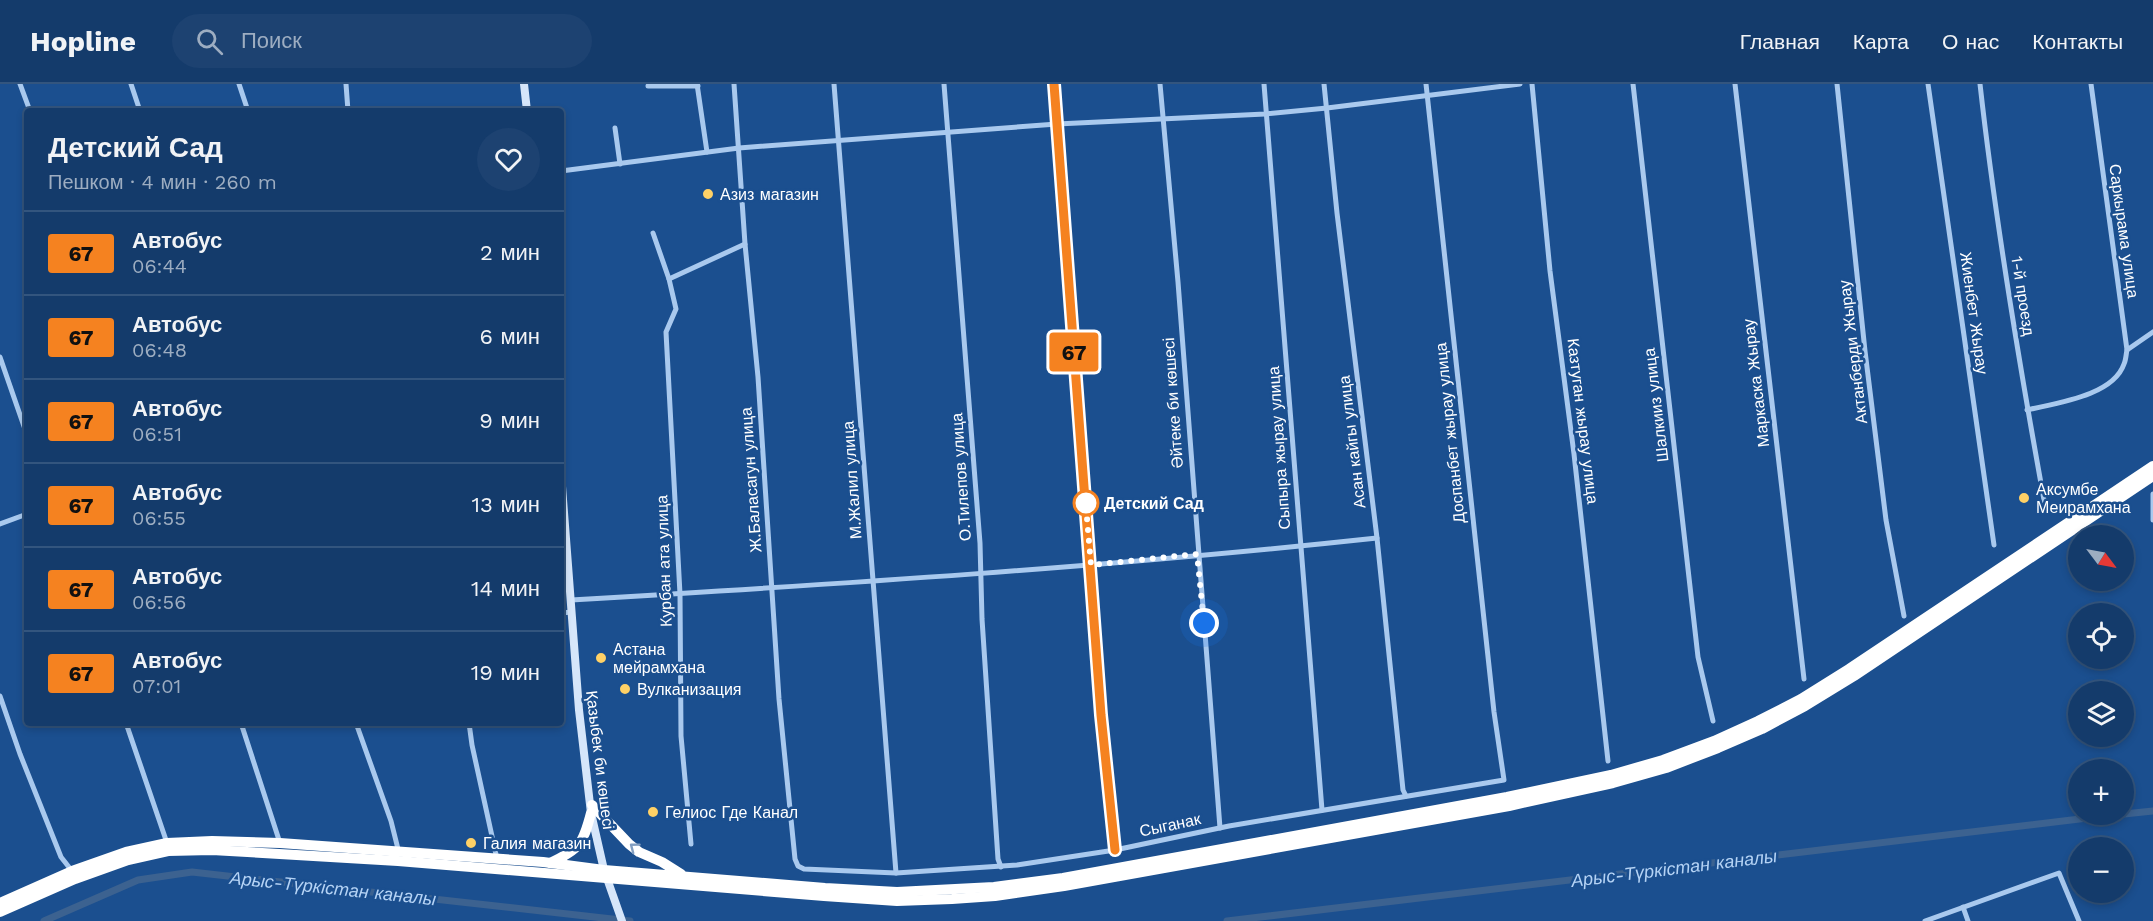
<!DOCTYPE html>
<html lang="ru">
<head>
<meta charset="utf-8">
<style>
  :root { --surface:#143b6b; --page:#1d4271; --text:#f1f3f6; --muted:#9dadc1; --line:#33557e }
  body { margin:0; font-family:"Work Sans",sans-serif; background:var(--page); color:var(--text); height:100vh; display:flex; flex-direction:column; font-size:22px; white-space:nowrap }
  * { box-sizing:border-box; margin:0 }
  p { font-size:20px; color:var(--muted) }
  .icon { flex:none; width:33px; height:33px; fill:none; stroke:currentColor; stroke-width:2; stroke-linecap:round; stroke-linejoin:round }
  .map { position:relative; flex:1; overflow:hidden }
  .details { position:absolute; left:24px; top:24px; width:540px; height:618px; display:flex; flex-direction:column; background:var(--surface); border-radius:6px; box-shadow:0 3px 9px #0003,0 0 0 2px var(--line) }
  .details>* { flex:none }
  .badge { padding:0 12px; border-radius:4px; font-size:21px; line-height:39px }
  .needle { width:39px; rotate:122deg }
  .tools { position:absolute; left:2068px; top:441px; display:grid; gap:12px }
  .tools a { display:grid; place-items:center; width:66px; height:66px; border-radius:50%; background:var(--surface); box-shadow:0 3px 9px #0003,0 0 0 2px var(--line); font-size:30px }
  .you { position:absolute; width:30px; height:30px; margin:-15px; border:4px solid #fff; border-radius:50%; background:#1a73e8; box-shadow:0 0 0 9px #1a73e833 }
  .map>.badge { position:absolute; translate:-50% -50%; box-shadow:0 0 0 3px #fff }
  .round { display:grid; place-items:center; flex:none; width:63px; height:63px; border-radius:32px; background:var(--page) }
  .summary { display:flex; align-items:center; justify-content:space-between; height:102px; padding:0 24px }
  h1 { font-size:28px; font-weight:700; line-height:45px }
  ul { padding:0; list-style:none }
  li { display:flex; align-items:center; gap:18px; height:84px; padding:0 24px; border-top:2px solid var(--line) }
  li div { flex:1 }
  li b { display:block; font-size:22px }
  li em { font-style:normal }
  li .badge { min-width:66px; font-weight:700; text-align:center }
  header { display:flex; align-items:center; gap:36px; box-sizing:border-box; height:84px; padding:0 30px; background:var(--surface); border-bottom:2px solid var(--line) }
  header strong { font-size:28px }
  nav { display:flex; gap:33px; margin-inline-start:auto; font-size:21px }
  .search { width:420px; height:54px; background:var(--page); display:flex; align-items:center; gap:15px; box-sizing:border-box; padding:0 21px; border-radius:33px; color:var(--muted); font-size:22px }
  .map>svg:first-child { display:block }
  .lines { fill:none; stroke-linecap:round; stroke-linejoin:round }
  .canal { stroke:#3c6290; stroke-width:7 }
  .street { stroke:#a9c9ee; stroke-width:5 }
  .secondary { stroke:#d6e6fa; stroke-width:8 }
  .highway { stroke:#fff; stroke-width:10 }
  .oneway { stroke:#829ec1 }
  .line-casing { stroke:#fff; stroke-width:14 }
  .line { stroke:#f58220; stroke-width:9 }
  .walk { stroke:#fff; stroke-width:6; stroke-dasharray:0 10.8 }
  .poi-dot { fill:#ffd166; stroke:#1b4f8f; stroke-width:2 }
  .stop-dot { fill:#fff; stroke:#f58220; stroke-width:3 }
  .labels { text-anchor:middle; dominant-baseline:central; stroke-width:5; stroke-linejoin:round; paint-order:stroke }
  .poi-label { font-size:16px; fill:#fff; stroke:#1b4f8f; text-anchor:start }
  .street-label { font-size:16px; fill:#fff; stroke:#1b4f8f }
  .stop-label { font-size:16px; font-weight:bold; fill:#fff; stroke:#1b4f8f; text-anchor:start }
  .water-label { font-size:18px; font-style:italic; fill:#b5d3f5; stroke:#1b4f8f }
</style>
</head>
<body>
<header>
<strong>Hopline</strong>
<div class="search"><svg class="icon" aria-label="search" viewBox="0 0 24 24"><circle cx="10" cy="10" r="6"/><path d="M15 15l6 6"/></svg>Поиск</div>
<nav><a>Главная</a><a>Карта</a><a>О нас</a><a>Контакты</a></nav>
</header>
<div class="map">
<svg width="2153" height="837" viewBox="0 0 2153 837">
  <rect width="100%" height="100%" fill="#1b4f8f"/>
  <g class="lines">
    <!-- canal -->
    <g class="canal">
      <polyline points="2124,730 2153,727"/>
      <polyline points="44,837 138,796 192,788 630,837"/>
      <polyline points="1227,837 2121,730"/>
    </g>
    <!-- street -->
    <g class="street">
      <polyline points="20,0 30,27"/>
      <polyline points="131,0 140,27"/>
      <polyline points="239,0 248,27"/>
      <polyline points="346,0 348,27"/>
      <polyline points="697,0 707,68"/>
      <polyline points="734,0 745,160 758,293 779,615 795,775 798,782 804,785 896,789 1017,781 1115,766 1229,742 1504,696 1494,628 1426,0"/>
      <polyline points="834,0 896,789"/>
      <polyline points="944,0 980,459 982,535 998,775 1001,783"/>
      <polyline points="1054,0 1101,631 1115,766"/>
      <polyline points="1160,0 1178,198 1220,744"/>
      <polyline points="1264,0 1322,726"/>
      <polyline points="1324,0 1337,129 1377,454 1403,706 1406,712"/>
      <polyline points="1532,0 1550,187 1574,370 1608,677"/>
      <polyline points="1633,0 1698,573 1713,637"/>
      <polyline points="1735,0 1804,595"/>
      <polyline points="1837,0 1865,267 1886,436 1904,532"/>
      <polyline points="1928,0 1994,461"/>
      <path d="M 1980,0 C 1996,143 2020,285 2046,427"/>
      <polyline points="2091,0 2127,266 2153,248"/>
      <polyline points="648,2 698,2"/>
      <polyline points="615,44 620,80"/>
      <polyline points="561,87 739,64 1057,40 1265,30 1327,24 1520,0"/>
      <polyline points="653,149 669,195"/>
      <polyline points="0,273 27,351"/>
      <path d="M 2027,326 C 2056,319 2113,312 2124,280 C 2126,276 2126,270 2127,266"/>
      <polyline points="2153,410 2153,436"/>
      <polyline points="0,440 27,430"/>
      <path d="M 571,516 C 840,500 1109,483 1377,454"/>
      <polyline points="561,529 572,528"/>
      <polyline points="0,612 20,670 61,773 72,787"/>
      <polyline points="126,639 167,759"/>
      <polyline points="241,639 280,759"/>
      <polyline points="356,639 391,737 399,769"/>
      <polyline points="469,639 472,661 497,775"/>
      <polyline points="691,760 681,652 680,510 666,248 676,225 669,195 745,160"/>
      <polyline points="1963,823 1968,837"/>
      <polyline points="1925,837 2059,789 2079,837"/>
    </g>
    <!-- secondary -->
    <g class="secondary">
      <polyline points="524,0 527,27"/>
      <polyline points="561,389 579,626 591,729 604,786 622,837"/>
    </g>
    <!-- highway -->
    <g class="highway">
      <polyline points="592,721 629,760 639,768 662,778 681,790"/>
      <path d="M 550,779 C 580,765 583,760 591,729"/>
      <polyline points="0,819 72,787 126,768 167,759 212,757 280,759 543,778 604,786 825,804 897,808 994,803 1063,794 1507,713 1611,691 1663,676 1714,657 1758,637 1801,615 1849,585 2153,382"/>
      <polyline points="0,828 75,795 128,776 168,767 212,766 398,777 824,812 897,817 952,815 995,812 1064,802 1509,722 1613,699 1666,684 1718,664 1762,645 1805,622 1854,592 2153,392"/>
    </g>
  </g>
  <!-- one-way arrows -->
  <defs><path id="oneway-chevron" d="M-2-3.5L2.5 0L-2 3.5" fill="none" stroke-width="1.6" stroke-linecap="round" stroke-linejoin="round" transform="scale(1.5)"/></defs>
  <use class="oneway" href="#oneway-chevron" transform="translate(634 763) rotate(-143)"/>
  <g class="lines">
    <defs>
      <polyline id="line" points="1054,0 1101,631 1115,766"/>
    </defs>
    <!-- line casing -->
    <use href="#line" class="line-casing"/>
    <!-- line -->
    <use href="#line" class="line"/>
    <!-- walk -->
    <polyline class="walk" points="1086,419 1085,411 1091,481 1197,470 1204,539"/>
  </g>
  <!-- markers -->
  <g class="poi-dot">
    <circle cx="708" cy="110" r="6"/>
    <circle cx="2024" cy="414" r="6"/>
    <circle cx="601" cy="574" r="6"/>
    <circle cx="625" cy="605" r="6"/>
    <circle cx="653" cy="728" r="6"/>
    <circle cx="471" cy="759" r="6"/>
  </g>
  <circle class="stop-dot" cx="1086" cy="419" r="12"/>
  <g class="labels">
    <!-- poi labels -->
    <g class="poi-label">
      <text x="720" y="110">Азиз магазин</text>
      <text x="2036" y="405">Аксумбе<tspan x="2036" dy="18">Меирамхана</tspan></text>
      <text x="613" y="565">Астана<tspan x="613" dy="18">мейрамхана</tspan></text>
      <text x="637" y="605">Вулканизация</text>
      <text x="665" y="728">Гелиос Где Канал</text>
      <text x="483" y="759">Галия магазин</text>
    </g>
    <!-- street labels -->
    <g class="street-label">
      <text transform="translate(2124 147) rotate(82)">Саркырама улица</text>
      <text transform="translate(2023 212) rotate(81)">1-й проезд</text>
      <text transform="translate(1974 229) rotate(82)">Жиенбет Жырау</text>
      <text transform="translate(1853 268) rotate(-97)">Актанберди Жырау</text>
      <text transform="translate(1756 299) rotate(-97)">Маркаска Жырау</text>
      <text transform="translate(1173 319) rotate(-94)">Әйтеке би көшесі</text>
      <text transform="translate(1656 321) rotate(-97)">Шалкииз улица</text>
      <text transform="translate(1583 337) rotate(83)">Казтуган жырау улица</text>
      <text transform="translate(1450 349) rotate(-96)">Доспанбет жырау улица</text>
      <text transform="translate(1352 358) rotate(-97)">Асан кайгы улица</text>
      <text transform="translate(1279 364) rotate(-94)">Сыпыра жырау улица</text>
      <text transform="translate(961 393) rotate(-94)">О.Тилепов улица</text>
      <text transform="translate(751 396) rotate(-94)">Ж.Баласагун улица</text>
      <text transform="translate(852 396) rotate(-94)">М.Жалил улица</text>
      <text transform="translate(664 477) rotate(-92)">Курбан ата улица</text>
      <text transform="translate(600 676) rotate(83)">Қазыбек би көшесі</text>
      <text transform="translate(1170 741) rotate(-12)">Сыганак</text>
    </g>
    <!-- stop labels -->
    <g class="stop-label">
      <text x="1104" y="419">Детский Сад</text>
    </g>
    <!-- water labels -->
    <g class="water-label">
      <text transform="translate(1674 784) rotate(-7)">Арыс-Түркістан каналы</text>
      <text transform="translate(333 804) rotate(6)">Арыс-Түркістан каналы</text>
    </g>
  </g>
</svg>
<div class="tools">
<a><svg class="needle" viewBox="-14 -14 28 28"><path d="M0-13l5 13h-10z" fill="#e53935"/><path d="M0 13l5-13h-10z" fill="#9dadc1"/></svg></a>
<a><svg class="icon" aria-label="locate" viewBox="0 0 24 24"><circle cx="12" cy="12" r="6"/><path d="M12 2v4M12 18v4M2 12h4M18 12h4"/></svg></a>
<a><svg class="icon" aria-label="layers" viewBox="0 0 24 24"><path d="M12 4l9 5-9 5-9-5zM3 14l9 5 9-5"/></svg></a>
<a>+</a>
<a>−</a>
</div>
<div class="you" style="left:1204px;top:539px"></div>
<b class="badge" style="left:1074px;top:268px;background:#f58220;color:#111">67</b>
<section class="details">
<div class="summary"><div><h1>Детский Сад</h1><p>Пешком · 4 мин · 260 m</p></div><a class="round"><svg class="icon" aria-label="heart" viewBox="0 0 24 24"><path d="M12 20l-8-8c-3-5 5-10 8-4 3-6 11-1 8 4z"/></svg></a></div>
<ul>
<li><span class="badge" style="background:#f58220;color:#111">67</span><div><b>Автобус</b><p>06:44</p></div><em>2 мин</em></li>
<li><span class="badge" style="background:#f58220;color:#111">67</span><div><b>Автобус</b><p>06:48</p></div><em>6 мин</em></li>
<li><span class="badge" style="background:#f58220;color:#111">67</span><div><b>Автобус</b><p>06:51</p></div><em>9 мин</em></li>
<li><span class="badge" style="background:#f58220;color:#111">67</span><div><b>Автобус</b><p>06:55</p></div><em>13 мин</em></li>
<li><span class="badge" style="background:#f58220;color:#111">67</span><div><b>Автобус</b><p>06:56</p></div><em>14 мин</em></li>
<li><span class="badge" style="background:#f58220;color:#111">67</span><div><b>Автобус</b><p>07:01</p></div><em>19 мин</em></li>
</ul>
</section>
</div>
</body>
</html>
